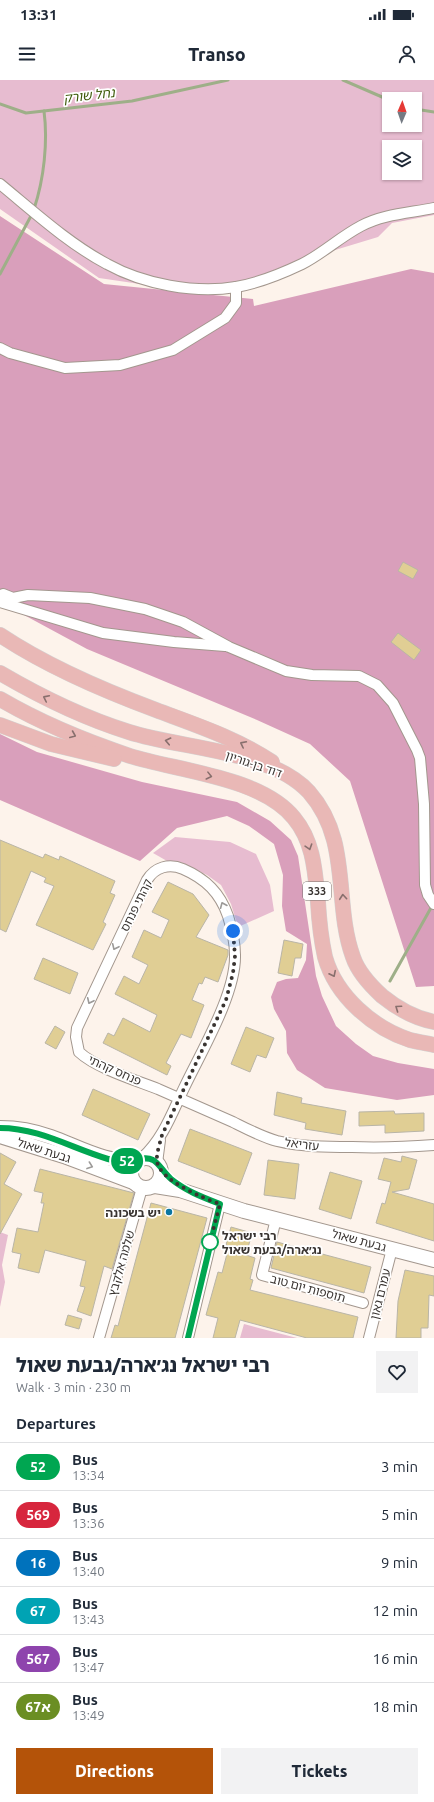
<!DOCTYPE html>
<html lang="en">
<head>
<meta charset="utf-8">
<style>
  :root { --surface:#fff; --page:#f2f2f3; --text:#1f2937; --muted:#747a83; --line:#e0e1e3; --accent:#b45309 }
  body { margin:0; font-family:Ubuntu,"Noto Sans Hebrew",sans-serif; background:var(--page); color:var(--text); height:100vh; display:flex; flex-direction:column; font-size:15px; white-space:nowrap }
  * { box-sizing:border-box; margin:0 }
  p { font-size:13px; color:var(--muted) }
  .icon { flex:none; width:22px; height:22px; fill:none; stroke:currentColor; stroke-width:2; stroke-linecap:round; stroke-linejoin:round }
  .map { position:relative; height:1258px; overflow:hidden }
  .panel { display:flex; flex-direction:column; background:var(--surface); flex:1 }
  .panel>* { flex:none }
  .badge { padding:0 8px; border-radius:13px; font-size:14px; line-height:26px }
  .needle { width:26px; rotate:2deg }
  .fabs { position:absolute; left:382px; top:12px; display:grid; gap:8px }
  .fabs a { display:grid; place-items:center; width:40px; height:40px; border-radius:0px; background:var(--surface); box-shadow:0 1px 3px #0004; font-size:20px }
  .you { position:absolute; width:20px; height:20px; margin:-10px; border:3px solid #fff; border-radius:50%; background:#1a73e8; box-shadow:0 0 0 6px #1a73e833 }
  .map>.badge { position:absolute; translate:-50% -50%; box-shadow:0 0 0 2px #fff }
  h2 { padding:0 16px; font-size:15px; line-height:36px }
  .round { display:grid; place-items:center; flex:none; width:42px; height:42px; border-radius:0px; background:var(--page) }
  .summary { display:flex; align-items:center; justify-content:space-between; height:68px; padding:0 16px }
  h1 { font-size:19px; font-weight:800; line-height:30px }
  .button { display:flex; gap:8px; margin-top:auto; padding:8px 16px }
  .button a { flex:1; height:46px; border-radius:0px; background:var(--accent); color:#fff; font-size:16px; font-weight:800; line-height:46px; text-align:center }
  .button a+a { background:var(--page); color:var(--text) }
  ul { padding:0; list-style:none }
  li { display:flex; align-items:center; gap:12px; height:48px; padding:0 16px; border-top:1px solid var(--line) }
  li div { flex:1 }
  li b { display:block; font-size:15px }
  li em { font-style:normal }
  li .badge { min-width:44px; font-weight:700; text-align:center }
  .status { display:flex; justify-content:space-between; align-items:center; height:28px; padding:0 20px; background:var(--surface); direction:ltr }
  .status svg { height:11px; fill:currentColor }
  header { display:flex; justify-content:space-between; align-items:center; height:52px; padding:0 16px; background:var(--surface); font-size:18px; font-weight:800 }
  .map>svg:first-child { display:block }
  .green { fill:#e7bcd0; fill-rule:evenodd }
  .forest { fill:#d99fbb }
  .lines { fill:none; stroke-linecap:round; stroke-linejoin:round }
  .stream { stroke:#9eaf88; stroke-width:3 }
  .building { fill:#e0ce94; stroke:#b9b5a7 }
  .street-casing { stroke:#a3978e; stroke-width:12 }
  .secondary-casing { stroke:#a3978e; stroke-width:16 }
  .primary-casing { stroke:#d3d2d2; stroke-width:16 }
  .street { stroke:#fff; stroke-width:10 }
  .secondary { stroke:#fff; stroke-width:14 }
  .primary { stroke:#e9b8b6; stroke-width:15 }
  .oneway { stroke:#886f6d }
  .oneway2 { stroke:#9c9a98 }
  .line-casing { stroke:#fff; stroke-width:9 }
  .line { stroke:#00a651; stroke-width:6 }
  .walk { stroke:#393431; stroke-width:4; stroke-dasharray:0 7.2 }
  .poi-dot { fill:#0a76a1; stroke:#fff; stroke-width:1.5 }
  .stop-dot { fill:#fff; stroke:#00a651; stroke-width:2 }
  .labels { text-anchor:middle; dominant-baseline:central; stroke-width:3.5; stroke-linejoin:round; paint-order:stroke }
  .shield { fill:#fff; stroke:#74716f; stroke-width:1 }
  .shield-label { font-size:11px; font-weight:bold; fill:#393431 }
  .street-label { font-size:12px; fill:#393431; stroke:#fff }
  .poi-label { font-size:12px; font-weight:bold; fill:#393431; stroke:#fff; text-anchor:end }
  .stop-label { font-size:12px; font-weight:bold; fill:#393431; stroke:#fff; text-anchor:start }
  .water-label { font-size:13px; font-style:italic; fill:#3a5704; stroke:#fff }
</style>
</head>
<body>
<div class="status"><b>13:31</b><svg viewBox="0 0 49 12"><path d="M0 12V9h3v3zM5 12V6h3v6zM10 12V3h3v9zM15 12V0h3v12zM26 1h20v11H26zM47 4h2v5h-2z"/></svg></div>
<header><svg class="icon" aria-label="menu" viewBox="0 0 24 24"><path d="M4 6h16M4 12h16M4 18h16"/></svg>Transo<svg class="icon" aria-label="person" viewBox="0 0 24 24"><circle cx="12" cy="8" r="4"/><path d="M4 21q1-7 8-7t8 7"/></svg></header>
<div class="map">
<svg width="434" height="1258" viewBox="0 0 434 1258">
  <rect width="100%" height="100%" fill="#fdf3eb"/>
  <!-- green -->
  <g class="green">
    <path d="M 0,0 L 434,0 L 434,135 L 392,143 L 378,157 L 289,184 L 229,213 L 174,209 L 99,198 L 0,129 ZM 389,19 L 415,19 L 415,45 L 389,45 ZM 389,67 L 415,67 L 415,93 L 389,93 Z"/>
    <polygon points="175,757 230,762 256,774 270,805 274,831 238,847 231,824 221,805 207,795 183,783 167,781 153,773"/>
    <polygon points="0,1152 8,1155 2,1185 5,1202 0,1227"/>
    <polygon points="244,1244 297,1258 240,1258"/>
  </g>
  <!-- forest -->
  <g class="forest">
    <polygon points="0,136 104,204 253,219 254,226 411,189 434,193 434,906 416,907 350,701 310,664 257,640 87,569 0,522"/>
    <polygon points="0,654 37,672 142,702 237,722 270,741 291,760 298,776 316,896 322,916 336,946 356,964 373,976 398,983 434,989 434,1015 397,1020 325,1008 297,990 287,973 286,951 274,929 271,917 277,902 286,899 298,898 306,880 307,864 286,851 282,826 283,795 274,764 249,746 227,736 177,748 140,781 0,720"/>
  </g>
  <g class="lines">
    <!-- stream -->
    <g class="stream">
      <polyline points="343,0 389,20"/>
      <polyline points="0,24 26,33 132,21 228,0"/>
      <polyline points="415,29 434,32"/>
      <path d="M 34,129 C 44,99 48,62 44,31"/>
      <polyline points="0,194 32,134"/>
      <polyline points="390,901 432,826"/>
    </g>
  </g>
  <!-- building -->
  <g class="building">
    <polygon points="403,482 418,490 413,499 398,491"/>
    <polygon points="398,553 421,570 414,580 391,562"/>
    <polygon points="0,760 43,778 45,774 59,780 60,776 115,801 110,813 115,815 103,842 106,844 93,870 36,845 54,806 44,802 46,798 31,791 6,852 0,849"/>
    <polygon points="168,802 193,814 209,835 196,857 228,870 228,875 218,902 205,897 202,904 199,903 192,920 204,925 191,958 181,954 166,983 171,986 167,995 103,963 108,953 114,956 123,938 150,952 157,935 115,914 124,896 139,904 148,885 132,877 144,850 161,858 169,840 152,832"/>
    <polygon points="284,860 303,864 301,878 295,878 292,896 278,893"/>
    <polygon points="43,878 78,893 70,914 34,899"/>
    <polygon points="55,946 65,952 56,969 45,963"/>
    <polygon points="246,947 274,958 266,978 257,975 250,992 231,984"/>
    <polygon points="93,1009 150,1034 138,1060 82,1035"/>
    <polygon points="277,1012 302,1018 301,1023 346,1031 342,1055 305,1049 306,1043 274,1035"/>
    <polygon points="394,1031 395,1034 424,1033 424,1051 385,1053 385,1045 359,1046 359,1032"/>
    <polygon points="190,1049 252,1073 240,1105 178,1081"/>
    <polygon points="0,1073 16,1082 4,1104 22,1114 0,1154"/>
    <polygon points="402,1076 417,1080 409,1109 392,1112 434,1124 434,1161 376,1143 382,1123 385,1124 391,1102 378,1099 384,1078 401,1082"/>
    <polygon points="268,1080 299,1084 295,1119 264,1115"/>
    <polygon points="40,1089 134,1113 112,1189 104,1186 91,1236 77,1231 85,1207 80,1206 86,1181 45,1170 39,1193 18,1188 21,1174 12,1172 17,1148 38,1152 44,1123 41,1123 43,1113 34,1111"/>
    <polygon points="330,1092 362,1101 351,1139 319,1129"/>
    <polygon points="151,1123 207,1138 175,1258 111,1258 115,1245 118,1246"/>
    <polygon points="231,1147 252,1153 246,1175 255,1178 250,1199 253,1200 250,1210 358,1237 353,1258 307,1258 240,1240 235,1258 213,1258 218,1238 206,1235 218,1192 222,1193 229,1166 226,1165"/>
    <polygon points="277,1162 371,1187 364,1213 271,1188"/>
    <polygon points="405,1190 434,1196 434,1216 429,1215 428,1248 421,1248 421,1258 396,1258 398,1221"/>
    <polygon points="68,1235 82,1239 79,1249 65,1245"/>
  </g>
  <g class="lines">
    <defs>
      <g id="street">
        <path d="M 0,104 C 33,131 69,164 107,184 C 143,204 195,214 236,207 C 259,203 281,194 302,184 C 322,174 340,157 361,146 C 383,134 410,133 434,128"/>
        <polyline points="0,268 10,273 65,288 120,285 173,270 225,238 236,223 236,207"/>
        <polyline points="3,514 13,518 28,515 90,518 145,529 183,542 229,567 286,591 312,595 359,596 377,605 393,623 417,670 420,678 424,724 425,805 428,815 434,824"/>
        <polyline points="0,522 103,553 174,562 225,566"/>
        <path d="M 142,1078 C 163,1059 172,1033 184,1008 C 201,972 236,914 235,875 C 235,861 232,849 228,836 C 220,813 206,799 183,789 C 169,783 155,787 147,800 L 77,948 L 76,957 L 79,972 C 96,988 135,1000 158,1009 C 183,1020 208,1031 233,1042 C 247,1049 262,1057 277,1061 C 302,1067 327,1067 352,1067 C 380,1068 407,1067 434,1065"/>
        <polyline points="157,1083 160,1060"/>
        <polyline points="276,1139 262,1195 363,1223"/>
        <polyline points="99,1258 142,1108"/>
        <polyline points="188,1258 220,1124"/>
        <polyline points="369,1258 392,1169"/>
      </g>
      <g id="secondary">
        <path d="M 0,1048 C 18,1048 34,1051 51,1057 C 79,1067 108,1085 139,1080"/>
        <polyline points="0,1056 64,1076 133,1102"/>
        <circle cx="146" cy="1093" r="15"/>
        <polyline points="155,1106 180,1110 244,1131 434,1180"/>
      </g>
      <g id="primary">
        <path d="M 0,555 C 48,587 102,610 156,630 C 196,645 236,658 272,682"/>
        <path d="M 0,593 C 41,617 84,638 129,652 C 182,669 271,670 309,712 C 352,761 333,822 353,877 C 358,892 370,905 382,916 C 398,929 414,938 434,942"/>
        <path d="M 0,619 C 41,643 85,661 130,676 C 178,691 261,697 294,738 C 314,762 315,792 318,822 C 319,840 321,859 325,877 C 336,916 373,948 410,960 C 417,962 426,963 434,965"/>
        <polyline points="0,645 51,664 114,679"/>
      </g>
    </defs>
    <!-- street casing -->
    <use href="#street" class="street-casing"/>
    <!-- secondary casing -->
    <use href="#secondary" class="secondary-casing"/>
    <!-- primary casing -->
    <use href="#primary" class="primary-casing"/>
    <!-- street -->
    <use href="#street" class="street"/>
    <!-- secondary -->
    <use href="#secondary" class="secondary"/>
    <!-- primary -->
    <use href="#primary" class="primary"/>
  </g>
  <!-- one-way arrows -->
  <defs><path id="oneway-chevron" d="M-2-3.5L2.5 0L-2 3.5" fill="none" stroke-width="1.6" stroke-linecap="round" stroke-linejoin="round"/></defs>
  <g class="oneway">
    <use href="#oneway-chevron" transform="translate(46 618) rotate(-154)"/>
    <use href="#oneway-chevron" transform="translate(73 655) rotate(23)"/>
    <use href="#oneway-chevron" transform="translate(168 661) rotate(-168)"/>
    <use href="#oneway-chevron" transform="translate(243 664) rotate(-153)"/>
    <use href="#oneway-chevron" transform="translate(209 696) rotate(14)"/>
    <use href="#oneway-chevron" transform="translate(309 767) rotate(72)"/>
    <use href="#oneway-chevron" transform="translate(343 817) rotate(-95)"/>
    <use href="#oneway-chevron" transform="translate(333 894) rotate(64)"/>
    <use href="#oneway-chevron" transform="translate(398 928) rotate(-145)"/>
  </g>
  <g class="oneway2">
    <use href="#oneway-chevron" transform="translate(223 825) rotate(-113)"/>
    <use href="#oneway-chevron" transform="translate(115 867) rotate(115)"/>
    <use href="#oneway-chevron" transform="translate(90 921) rotate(115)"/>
    <use href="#oneway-chevron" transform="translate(90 1086) rotate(20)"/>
  </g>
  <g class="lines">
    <defs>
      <path id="line" d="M 0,1048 C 39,1048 71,1068 108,1079 C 115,1081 124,1082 132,1081 C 139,1080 145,1076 153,1080 C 158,1082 165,1094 171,1099 C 186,1111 202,1117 220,1124 L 188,1258"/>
    </defs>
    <!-- line casing -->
    <use href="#line" class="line-casing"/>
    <!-- line -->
    <use href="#line" class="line"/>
    <!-- walk -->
    <path class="walk" d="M 210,1162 L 220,1124 C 203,1118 161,1101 157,1082 C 156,1074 160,1063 162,1055 L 226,920 L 233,893 L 235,876 L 233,851"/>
  </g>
  <!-- markers -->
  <circle class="poi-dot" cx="169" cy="1132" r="4"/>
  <circle class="stop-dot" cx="210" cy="1162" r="8"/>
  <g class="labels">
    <!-- shield labels -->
    <rect class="shield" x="303" y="802" width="28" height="18" rx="3"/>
    <g class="shield-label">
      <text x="317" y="811">333</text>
    </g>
    <!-- street labels -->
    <g class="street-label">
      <text transform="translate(254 684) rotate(19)">דוד בן-גוריון</text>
      <text transform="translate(136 825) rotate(-64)">קהתי פנחס</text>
      <text transform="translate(115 990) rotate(24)">פנחס קהתי</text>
      <text transform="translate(302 1064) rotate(7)">עזריאל</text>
      <text transform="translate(44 1070) rotate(18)">גבעת שאול</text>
      <text transform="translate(359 1160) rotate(15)">גבעת שאול</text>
      <text transform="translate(121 1183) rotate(-74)">שלמה אלקבץ</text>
      <text transform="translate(308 1208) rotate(15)">תוספות יום טוב</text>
      <text transform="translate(380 1214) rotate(-76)">עמרם גאון</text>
    </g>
    <!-- poi labels -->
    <g class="poi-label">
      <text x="161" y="1132">יש בשכונה</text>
    </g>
    <!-- stop labels -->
    <g class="stop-label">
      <text x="222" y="1155">רבי ישראל<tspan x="222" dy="14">נג׳ארה/גבעת שאול</tspan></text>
    </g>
    <!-- water labels -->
    <g class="water-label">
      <text transform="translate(89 15) rotate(-7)">נחל שורק</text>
    </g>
  </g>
</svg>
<div class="fabs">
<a><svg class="needle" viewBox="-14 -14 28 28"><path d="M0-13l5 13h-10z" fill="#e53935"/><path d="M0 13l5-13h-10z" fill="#747a83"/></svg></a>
<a><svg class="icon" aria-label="layers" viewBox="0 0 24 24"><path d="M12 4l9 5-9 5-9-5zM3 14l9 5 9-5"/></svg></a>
</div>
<div class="you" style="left:233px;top:851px"></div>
<b class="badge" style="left:127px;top:1081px;background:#00a651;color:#fff">52</b>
</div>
<section class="panel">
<div class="summary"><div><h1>רבי ישראל נג׳ארה/גבעת שאול</h1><p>Walk · 3 min · 230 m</p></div><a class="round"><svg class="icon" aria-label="heart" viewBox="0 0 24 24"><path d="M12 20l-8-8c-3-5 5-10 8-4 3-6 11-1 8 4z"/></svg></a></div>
<h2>Departures</h2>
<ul>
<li><span class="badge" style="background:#00a651;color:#fff">52</span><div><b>Bus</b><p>13:34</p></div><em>3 min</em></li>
<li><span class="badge" style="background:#d7263d;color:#fff">569</span><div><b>Bus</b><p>13:36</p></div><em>5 min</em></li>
<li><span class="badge" style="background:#0072bc;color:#fff">16</span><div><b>Bus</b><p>13:40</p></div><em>9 min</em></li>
<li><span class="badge" style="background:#00a3b4;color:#fff">67</span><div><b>Bus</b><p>13:43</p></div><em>12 min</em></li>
<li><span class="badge" style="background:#8e44ad;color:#fff">567</span><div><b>Bus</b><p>13:47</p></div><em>16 min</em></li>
<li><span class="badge" style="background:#6b8e23;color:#fff">67א</span><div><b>Bus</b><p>13:49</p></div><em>18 min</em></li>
</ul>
<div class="button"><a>Directions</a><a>Tickets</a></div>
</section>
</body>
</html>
